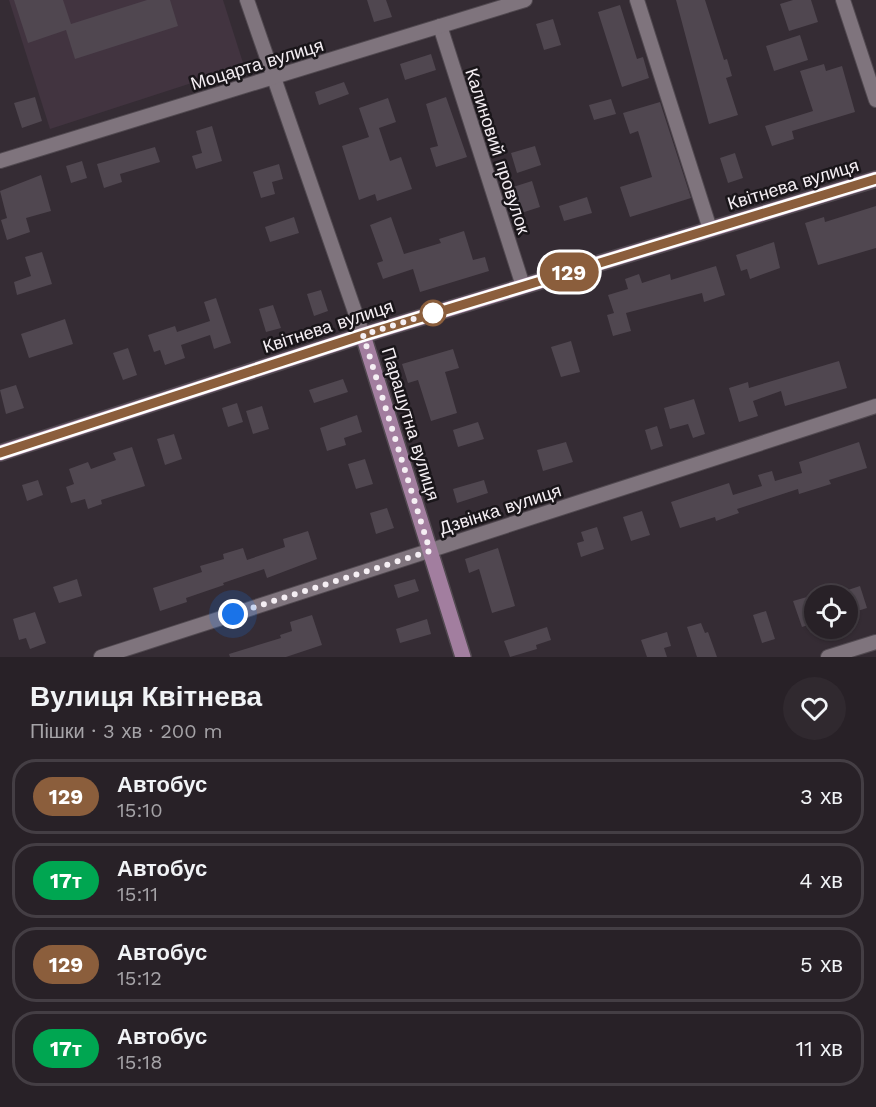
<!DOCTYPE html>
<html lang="uk">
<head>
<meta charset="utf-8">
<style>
  :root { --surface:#282127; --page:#30292f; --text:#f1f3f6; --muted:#a5a3a7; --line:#443e44 }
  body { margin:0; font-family:"Work Sans",sans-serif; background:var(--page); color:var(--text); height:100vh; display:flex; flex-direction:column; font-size:22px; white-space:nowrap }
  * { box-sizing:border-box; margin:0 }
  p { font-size:20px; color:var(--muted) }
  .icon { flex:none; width:33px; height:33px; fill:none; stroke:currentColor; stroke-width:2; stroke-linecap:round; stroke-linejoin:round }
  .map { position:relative; height:657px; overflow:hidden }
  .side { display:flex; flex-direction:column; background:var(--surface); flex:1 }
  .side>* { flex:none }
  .badge { padding:0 12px; border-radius:20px; font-size:21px; line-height:39px }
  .buttons { position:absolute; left:804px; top:585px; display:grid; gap:12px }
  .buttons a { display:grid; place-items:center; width:54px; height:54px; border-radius:50%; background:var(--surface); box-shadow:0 2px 4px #0004,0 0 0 2px var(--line); font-size:30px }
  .you { position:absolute; width:30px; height:30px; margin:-15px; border:4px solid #fff; border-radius:50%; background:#1a73e8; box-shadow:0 0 0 9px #1a73e833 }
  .map>.badge { position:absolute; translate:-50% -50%; box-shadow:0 0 0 3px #fff }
  .round { display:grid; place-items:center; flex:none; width:63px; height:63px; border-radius:32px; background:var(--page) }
  .headline { display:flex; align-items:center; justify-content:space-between; height:102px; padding:0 30px }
  h1 { font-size:28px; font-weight:800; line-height:45px }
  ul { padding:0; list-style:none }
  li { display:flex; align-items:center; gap:18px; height:75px; margin:0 12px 9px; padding:0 18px; border:3px solid var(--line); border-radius:24px }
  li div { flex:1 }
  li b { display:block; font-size:22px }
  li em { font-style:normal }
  li .badge { min-width:66px; font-weight:700; text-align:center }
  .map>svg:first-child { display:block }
  .built { fill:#423440 }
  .building { fill:#504750 }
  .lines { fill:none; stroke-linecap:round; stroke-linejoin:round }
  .street-casing { stroke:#514950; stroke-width:16 }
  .secondary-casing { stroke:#514950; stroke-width:18 }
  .street { stroke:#7f747d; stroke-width:14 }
  .secondary { stroke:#a27e9f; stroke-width:15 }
  .line-casing { stroke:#fff; stroke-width:14 }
  .line { stroke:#8b5e3c; stroke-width:9 }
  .walk { stroke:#f5eff4; stroke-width:6; stroke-dasharray:0 10.8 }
  .stop-dot { fill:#fff; stroke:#8b5e3c; stroke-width:3 }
  .labels { text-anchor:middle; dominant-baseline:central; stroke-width:5; stroke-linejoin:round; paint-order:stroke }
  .street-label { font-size:18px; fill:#f5eff4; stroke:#1a161a }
</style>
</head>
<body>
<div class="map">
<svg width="876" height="657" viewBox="0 0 876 657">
  <rect width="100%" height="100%" fill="#352c34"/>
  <!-- built -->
  <polygon class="built" points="9,0 223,0 244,66 50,129"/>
  <!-- building -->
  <g class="building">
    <polygon points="14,0 63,0 71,24 147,0 170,0 178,26 75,59 66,30 28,43"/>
    <polygon points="367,0 386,0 392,17 374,22"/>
    <polygon points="676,0 705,0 724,60 727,59 732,76 726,78 738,115 709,124"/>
    <polygon points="793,0 811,0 818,22 789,31 780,4"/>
    <polygon points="620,5 637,59 643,57 649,78 622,87 598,12"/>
    <polygon points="553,19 561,45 544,50 536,24"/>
    <polygon points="800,35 808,60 774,71 766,46"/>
    <polygon points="431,54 436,70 405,80 400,64"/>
    <polygon points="824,64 826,71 842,66 855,112 792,131 794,139 772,146 765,126 813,111 800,71"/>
    <polygon points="344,82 349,94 319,105 315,92"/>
    <polygon points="35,97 42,121 22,128 14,103"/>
    <polygon points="446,97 467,157 436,167 430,148 438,146 426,104"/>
    <polygon points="388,98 396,122 379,128 390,161 401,157 412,189 377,201 375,194 359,200 342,146 369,137 359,108"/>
    <polygon points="611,99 616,114 594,120 589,105"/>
    <polygon points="660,102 691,198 630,217 620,187 652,177 638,131 630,134 623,113"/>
    <polygon points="212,126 222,161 196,169 192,156 202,153 196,131"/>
    <polygon points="535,146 541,165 517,173 511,153"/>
    <polygon points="155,147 160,162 120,174 122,182 104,188 97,164"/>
    <polygon points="735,153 743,178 728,183 720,158"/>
    <polygon points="82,161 87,178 71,183 66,166"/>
    <polygon points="279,164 283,179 272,182 275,194 261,198 253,172"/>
    <polygon points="41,175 51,211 26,218 30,232 7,240 1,220 7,218 0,191"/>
    <polygon points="532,181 540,207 518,214 510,188"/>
    <polygon points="587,197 592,213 564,221 559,206"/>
    <polygon points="876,206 876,248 818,265 805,223 824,217 825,222"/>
    <polygon points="294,217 299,233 270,242 265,227"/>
    <polygon points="391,217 404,254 441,243 439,239 464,231 473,260 485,257 489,271 420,292 413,269 383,279 377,263 383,261 370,225"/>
    <polygon points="774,242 780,268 750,279 747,269 741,271 736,255"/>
    <polygon points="42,252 52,284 17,295 14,282 31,276 25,257"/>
    <polygon points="716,266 725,295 704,302 702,293 626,313 631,331 613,336 607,315 614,313 608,295 628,289 625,279 639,274 642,283 670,274 671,280"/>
    <polygon points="321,290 328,311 314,316 307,294"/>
    <polygon points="216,298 231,343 214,349 210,335 181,345 185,358 165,365 160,350 154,352 148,335 175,326 177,332 210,321 204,302"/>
    <polygon points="273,305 281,328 266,332 259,309"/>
    <polygon points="65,319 73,344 29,358 21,334"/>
    <polygon points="571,341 580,372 561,377 551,347"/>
    <polygon points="128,348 137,375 123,380 113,353"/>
    <polygon points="453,349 459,368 445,372 457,413 431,421 418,380 408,383 402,364"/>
    <polygon points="839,361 847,388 785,406 781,391 753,401 758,416 739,422 729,388 748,382 749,388"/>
    <polygon points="343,379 348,392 314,403 309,390"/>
    <polygon points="16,385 24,408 6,414 0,390"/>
    <polygon points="694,399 705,434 693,438 688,424 670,429 664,408"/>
    <polygon points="237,403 243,422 228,427 222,408"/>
    <polygon points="262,406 269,429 253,434 246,411"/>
    <polygon points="357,415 362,432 344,438 346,445 327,451 320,428"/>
    <polygon points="478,422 484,439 458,447 453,430"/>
    <polygon points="657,426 663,446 651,450 645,430"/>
    <polygon points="174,434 182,459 165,465 157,439"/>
    <polygon points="566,442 573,462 543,471 537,450"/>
    <polygon points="859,442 867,468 829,480 831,484 799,494 798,489 737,509 739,513 716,521 715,517 680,528 671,502 729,483 733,495 762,486 758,475 772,471 775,481 802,473 799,462"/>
    <polygon points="132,447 145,486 101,500 102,504 88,509 85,499 71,503 66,487 74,484 69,469 88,462 91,469 116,460 113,453"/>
    <polygon points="365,459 373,484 356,489 348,464"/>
    <polygon points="38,480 43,495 27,501 22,485"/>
    <polygon points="484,480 488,493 457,503 453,489"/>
    <polygon points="387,508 394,528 376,534 370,513"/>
    <polygon points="642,511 650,535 631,541 623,517"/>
    <polygon points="597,527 604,549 581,557 577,543 584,541 581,532"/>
    <polygon points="308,531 317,559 267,578 264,569 223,583 224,585 186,598 187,602 160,611 153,588 202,572 200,566 224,559 223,554 243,548 247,560 285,547 283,539"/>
    <polygon points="498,548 515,606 492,613 479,569 469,573 465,559"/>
    <polygon points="77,579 82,596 59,603 53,587"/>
    <polygon points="415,579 419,591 398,598 394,585"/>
    <polygon points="860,586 867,608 848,614 848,590"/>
    <polygon points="814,595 814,623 802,627 793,601"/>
    <polygon points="766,611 775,639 762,643 753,615"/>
    <polygon points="35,612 46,643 30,649 26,638 19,640 13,619"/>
    <polygon points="312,615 322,645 286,657 230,657 229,654 281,638 280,635 292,631 290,622"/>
    <polygon points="427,619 431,634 400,643 396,629"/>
    <polygon points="701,623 705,633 708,632 717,657 697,657 687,627"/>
    <polygon points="547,627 551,640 536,645 537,649 510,657 504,641"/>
    <polygon points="667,632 671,646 664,648 667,657 647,657 641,640"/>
  </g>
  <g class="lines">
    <defs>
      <g id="street">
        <polyline points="247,0 363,335"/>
        <polyline points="637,0 710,229"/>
        <polyline points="843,0 876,100"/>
        <polyline points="440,26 523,286"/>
        <polyline points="0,161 525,0"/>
        <polyline points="101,657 876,406"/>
        <polyline points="828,657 876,642"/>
      </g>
      <g id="secondary">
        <polyline points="363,335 463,657"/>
        <polyline points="0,453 363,335 876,179"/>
      </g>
    </defs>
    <!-- street casing -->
    <use href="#street" class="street-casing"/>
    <!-- secondary casing -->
    <use href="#secondary" class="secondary-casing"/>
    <!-- street -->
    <use href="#street" class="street"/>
    <!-- secondary -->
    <use href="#secondary" class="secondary"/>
  </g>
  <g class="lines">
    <defs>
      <polyline id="line" points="0,453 363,335 876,179"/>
    </defs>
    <!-- line casing -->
    <use href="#line" class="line-casing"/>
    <!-- line -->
    <use href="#line" class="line"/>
    <!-- walk -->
    <polyline class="walk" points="233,614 430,551 363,335 433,313"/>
  </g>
  <!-- markers -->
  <circle class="stop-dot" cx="433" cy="313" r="12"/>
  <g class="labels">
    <!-- street labels -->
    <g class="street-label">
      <text transform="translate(257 64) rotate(-17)">Моцарта вулиця</text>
      <text transform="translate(498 151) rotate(72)">Калиновий провулок</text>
      <text transform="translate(793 184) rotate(-17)">Квітнева вулиця</text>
      <text transform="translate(328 326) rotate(-18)">Квітнева вулиця</text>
      <text transform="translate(411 424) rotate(73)">Парашутна вулиця</text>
      <text transform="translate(500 509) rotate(-18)">Дзвінка вулиця</text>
    </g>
  </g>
</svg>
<div class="buttons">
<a><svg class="icon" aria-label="locate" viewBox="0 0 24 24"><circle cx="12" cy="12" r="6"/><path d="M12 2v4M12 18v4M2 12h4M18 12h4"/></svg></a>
</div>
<div class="you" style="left:233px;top:614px"></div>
<b class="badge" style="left:569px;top:272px;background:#8b5e3c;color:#fff">129</b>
</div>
<section class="side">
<div class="headline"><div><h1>Вулиця Квітнева</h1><p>Пішки · 3 хв · 200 m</p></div><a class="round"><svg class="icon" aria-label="heart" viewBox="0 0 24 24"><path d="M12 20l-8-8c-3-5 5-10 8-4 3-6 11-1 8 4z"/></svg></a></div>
<ul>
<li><span class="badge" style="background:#8b5e3c;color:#fff">129</span><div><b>Автобус</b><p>15:10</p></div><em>3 хв</em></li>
<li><span class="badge" style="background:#00a651;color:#fff">17т</span><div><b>Автобус</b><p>15:11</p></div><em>4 хв</em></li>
<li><span class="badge" style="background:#8b5e3c;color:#fff">129</span><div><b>Автобус</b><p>15:12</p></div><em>5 хв</em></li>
<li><span class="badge" style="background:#00a651;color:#fff">17т</span><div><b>Автобус</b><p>15:18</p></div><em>11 хв</em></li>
</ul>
</section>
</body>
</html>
